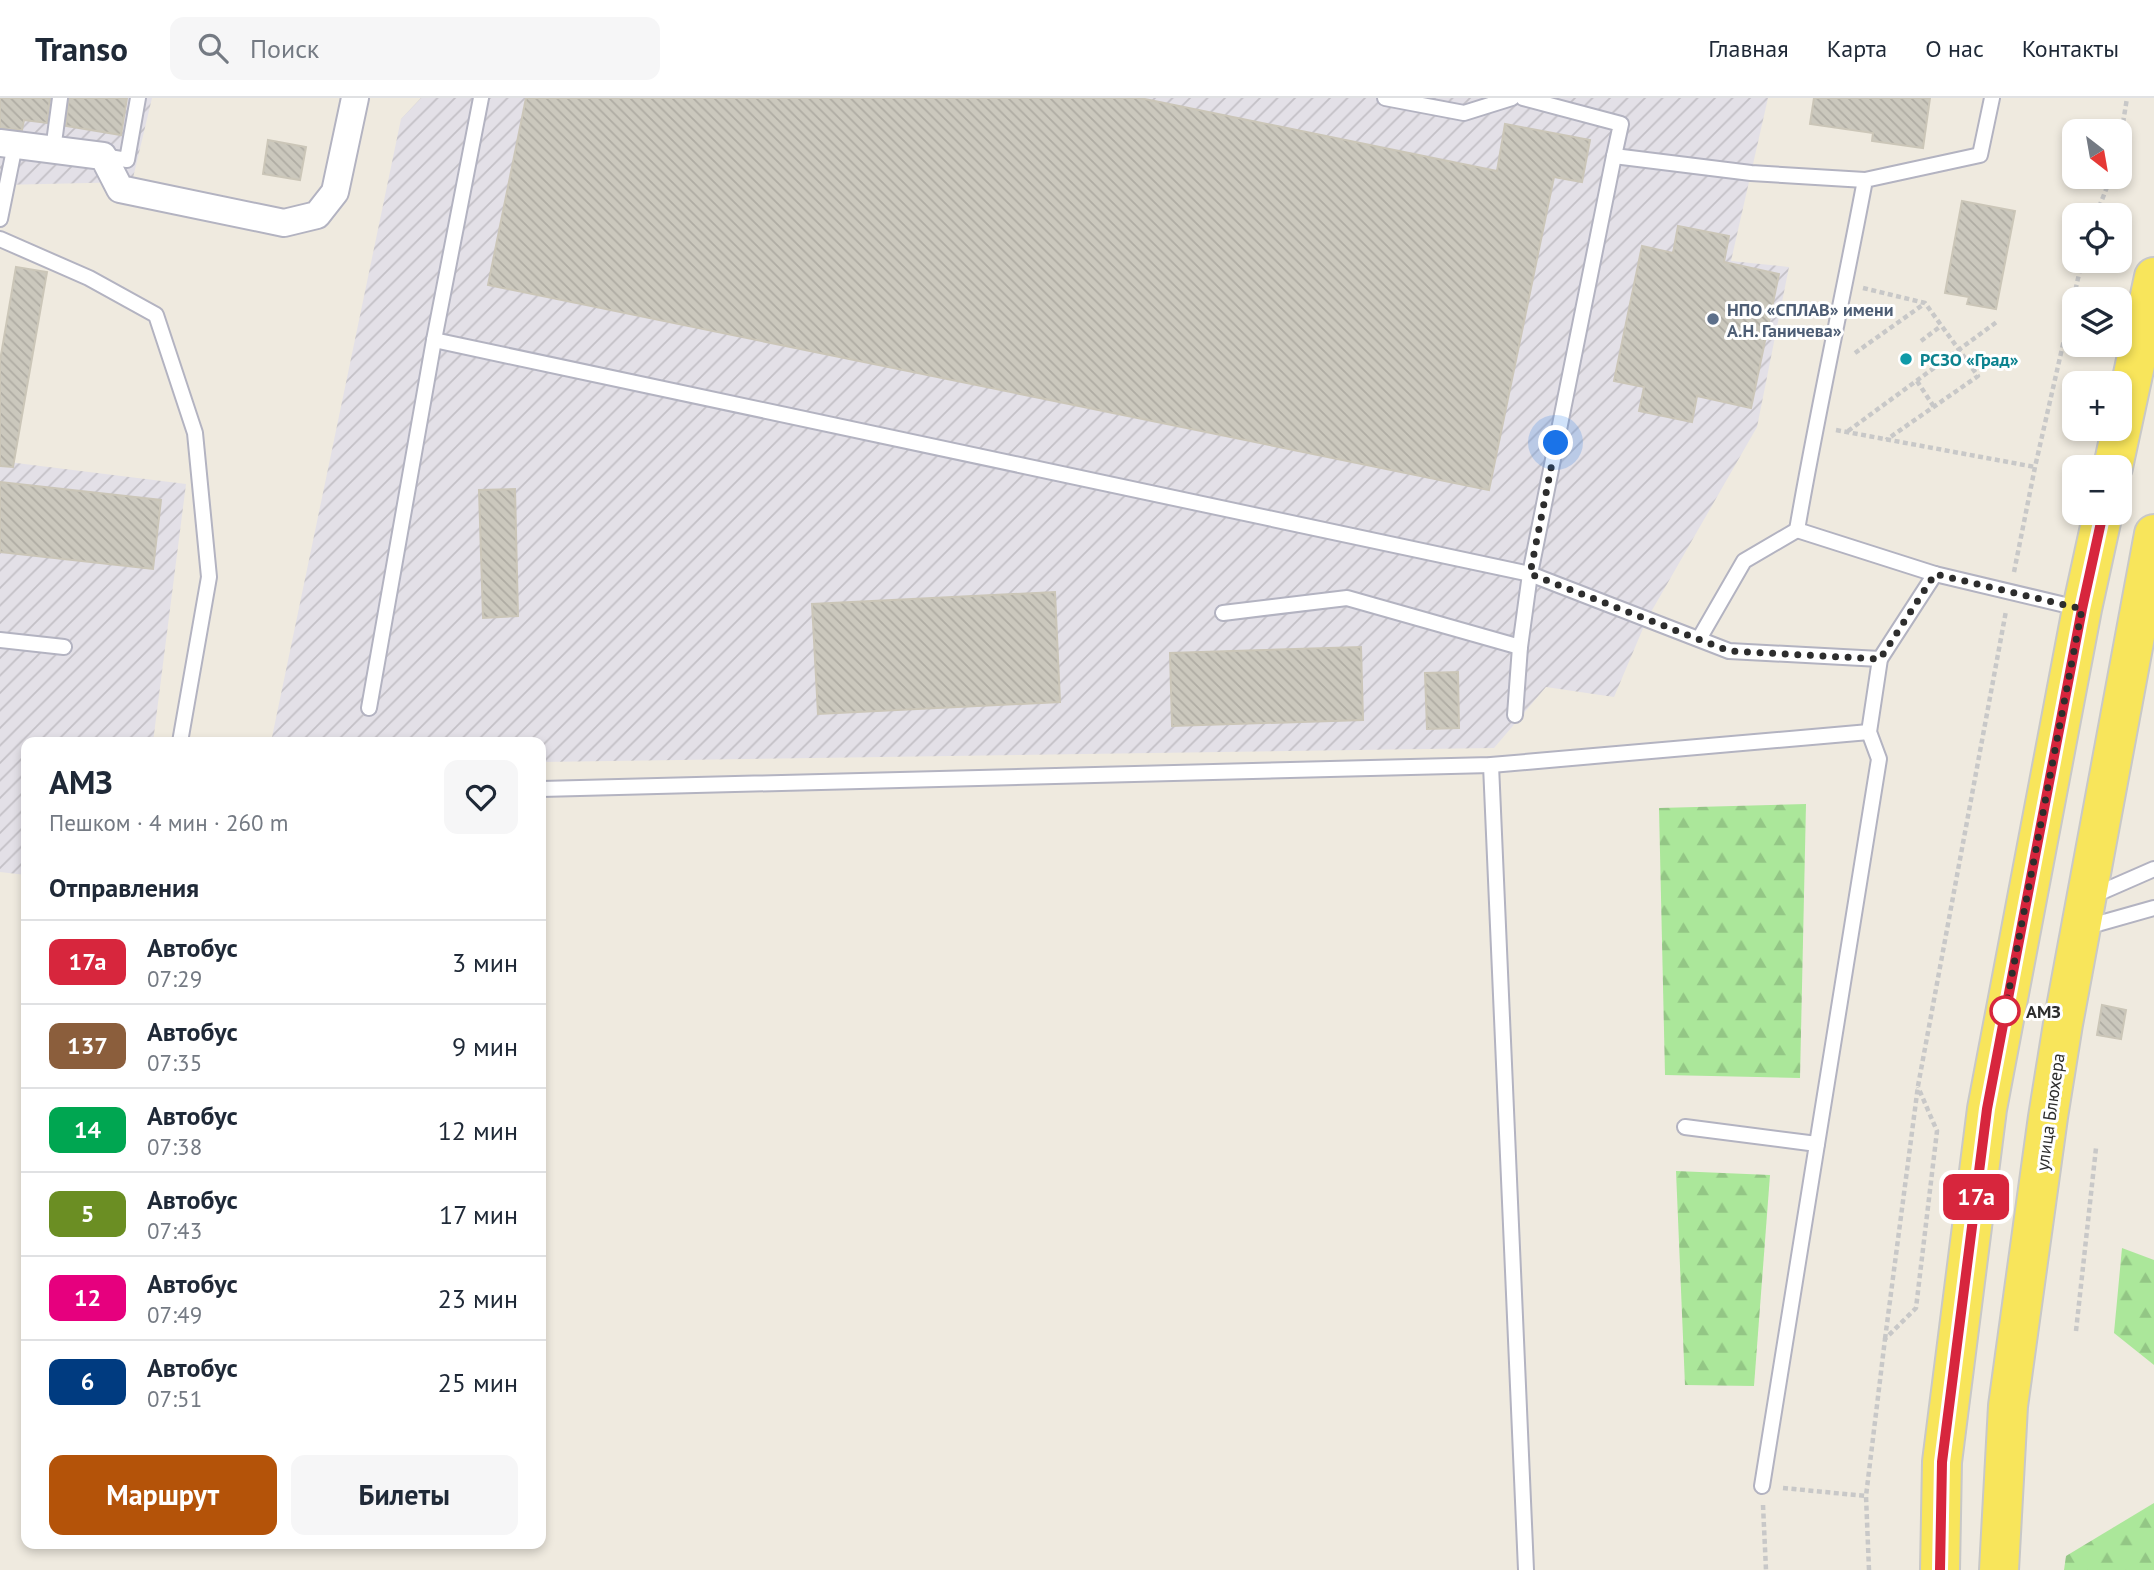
<!DOCTYPE html>
<html lang="ru">
<head>
<meta charset="utf-8">
<style>
  :root { --surface:#fff; --page:#f6f6f7; --text:#1f2937; --muted:#747a83; --line:#e0e1e3; --accent:#b45309 }
  body { margin:0; font-family:"PT Sans",sans-serif; background:var(--page); color:var(--text); height:100vh; display:flex; flex-direction:column; font-size:26px; white-space:nowrap }
  * { box-sizing:border-box; margin:0 }
  p { font-size:23px; color:var(--muted) }
  .icon { flex:none; width:38px; height:38px; fill:none; stroke:currentColor; stroke-width:2; stroke-linecap:round; stroke-linejoin:round }
  .map { position:relative; flex:1; overflow:hidden }
  .panel { position:absolute; left:21px; top:639px; width:525px; height:812px; display:flex; flex-direction:column; background:var(--surface); border-radius:14px; box-shadow:0 4px 10px #0003 }
  .panel>* { flex:none }
  .badge { padding:0 14px; border-radius:10px; font-size:24px; line-height:46px }
  .needle { width:46px; rotate:149deg }
  .buttons { position:absolute; left:2062px; top:21px; display:grid; gap:14px }
  .buttons a { display:grid; place-items:center; width:70px; height:70px; border-radius:14px; background:var(--surface); box-shadow:0 4px 10px #0003; font-size:35px }
  .you { position:absolute; width:35px; height:35px; margin:-18px; border:5px solid #fff; border-radius:50%; background:#1a73e8; box-shadow:0 0 0 10px #1a73e833 }
  .map>.badge { position:absolute; translate:-50% -50%; box-shadow:0 0 0 4px #fff }
  h2 { padding:0 28px; font-size:26px; line-height:63px }
  .round { display:grid; place-items:center; flex:none; width:74px; height:74px; border-radius:14px; background:var(--page) }
  .headline { display:flex; align-items:center; justify-content:space-between; height:119px; padding:0 28px }
  h1 { font-size:33px; font-weight:800; line-height:52px }
  .button { display:flex; gap:14px; margin-top:auto; padding:14px 28px }
  .button a { flex:1; height:80px; border-radius:14px; background:var(--accent); color:#fff; font-size:28px; font-weight:800; line-height:80px; text-align:center }
  .button a+a { background:var(--page); color:var(--text) }
  ul { padding:0; list-style:none }
  li { display:flex; align-items:center; gap:21px; height:84px; padding:0 28px; border-top:2px solid var(--line) }
  li div { flex:1 }
  li b { display:block; font-size:26px }
  li em { font-style:normal }
  li .badge { min-width:77px; font-weight:700; text-align:center }
  header { display:flex; align-items:center; gap:42px; box-sizing:border-box; height:98px; padding:0 35px; background:var(--surface); border-bottom:2px solid var(--line) }
  header strong { font-size:33px }
  nav { display:flex; gap:38px; margin-inline-start:auto; font-size:24px }
  .search { width:490px; height:63px; background:var(--page); display:flex; align-items:center; gap:18px; box-sizing:border-box; padding:0 24px; border-radius:14px; color:var(--muted); font-size:26px }
  .map>svg:first-child { display:block }
  .industrial { fill:url(#industrial-furrows) }
  .forest { fill:url(#forest-firs) }
  .building { fill:url(#building-back-hatch); stroke:#cbc6b8; stroke-width:2 }
  .lines { fill:none; stroke-linecap:round; stroke-linejoin:round }
  .lane-casing { stroke:#b3b3c1; stroke-width:18 }
  .street-casing { stroke:#b3b3c1; stroke-width:30 }
  .primary-casing { stroke:#c8c8c8; stroke-width:42 }
  .path { stroke:#c8c8c8; stroke-width:4.5; stroke-dasharray:5 3.5; stroke-linecap:butt }
  .lane { stroke:#fff; stroke-width:14 }
  .street { stroke:#fff; stroke-width:26 }
  .primary { stroke:#f8e55b; stroke-width:38 }
  .line-casing { stroke:#fff; stroke-width:16 }
  .line { stroke:#d7263d; stroke-width:10 }
  .walk { stroke:#2d2d2d; stroke-width:7; stroke-dasharray:0 12.6 }
  .service-dot { fill:#5c6f8a; stroke:#fff; stroke-width:2.5 }
  .culture-dot { fill:#0f9aa8; stroke:#fff; stroke-width:2.5 }
  .stop-dot { fill:#fff; stroke:#d7263d; stroke-width:3.5 }
  .labels { text-anchor:middle; dominant-baseline:central; stroke-width:6; stroke-linejoin:round; paint-order:stroke }
  .service-label { font-size:18px; font-weight:bold; fill:#4e5e75; stroke:#fff; text-anchor:start }
  .culture-label { font-size:18px; font-weight:bold; fill:#0d838f; stroke:#fff; text-anchor:start }
  .stop-label { font-size:18px; font-weight:bold; fill:#2d2d2d; stroke:#fff; text-anchor:start }
  .street-label { font-size:18px; fill:#2d2d2d; stroke:#fff }
</style>
</head>
<body>
<header>
<strong>Transo</strong>
<div class="search"><svg class="icon" aria-label="search" viewBox="0 0 24 24"><circle cx="10" cy="10" r="6"/><path d="M15 15l6 6"/></svg>Поиск</div>
<nav><a>Главная</a><a>Карта</a><a>О нас</a><a>Контакты</a></nav>
</header>
<div class="map">
<svg width="2154" height="1472" viewBox="0 0 2154 1472">
  <defs>
    <pattern id="industrial-furrows" width="10" height="10" patternUnits="userSpaceOnUse" patternTransform="scale(1.75)"><rect width="10" height="10" fill="#e3e0e7"/><path d="M-1 1l2-2M0 10L10 0M9 11l2-2" fill="none" stroke="#c3c0c6"/></pattern>
    <pattern id="forest-firs" width="22" height="20" patternUnits="userSpaceOnUse" patternTransform="scale(1.75)"><rect width="22" height="20" fill="#abe79a"/><path d="M5 1l3.5 6h-7zM16 11l3.5 6h-7z" fill="#93c685"/></pattern>
    <pattern id="building-back-hatch" width="6" height="6" patternUnits="userSpaceOnUse" patternTransform="scale(1.75)"><rect width="6" height="6" fill="#cbc8bd"/><path d="M-1 5l2 2M0 0l6 6M5-1l2 2" fill="none" stroke="#afaca3"/></pattern>
  </defs>
  <rect width="100%" height="100%" fill="#efeadf"/>
  <!-- industrial -->
  <g class="industrial">
    <polygon points="0,0 152,0 132,84 0,87"/>
    <polygon points="421,0 1768,0 1731,163 1789,169 1757,329 1647,521 1614,599 1546,589 1494,650 541,664 541,644 271,644 401,21"/>
    <polygon points="0,363 186,386 153,644 26,644 26,777 0,774"/>
  </g>
  <!-- forest -->
  <g class="forest">
    <polygon points="1806,706 1800,980 1665,977 1659,710"/>
    <polygon points="1676,1073 1770,1077 1754,1288 1685,1287"/>
    <polygon points="2122,1150 2154,1162 2154,1267 2114,1235"/>
    <polygon points="2154,1405 2154,1472 2064,1472 2066,1458"/>
  </g>
  <!-- building -->
  <g class="building">
    <polygon points="0,0 50,0 47,25 24,22 22,32 0,30"/>
    <polygon points="69,0 127,0 121,37 66,28"/>
    <polygon points="526,0 1140,0 1497,73 1505,26 1590,42 1582,84 1554,79 1489,392 488,187"/>
    <polygon points="1814,0 1930,0 1923,50 1872,43 1873,35 1810,26"/>
    <polygon points="268,42 306,49 300,82 263,76"/>
    <polygon points="1962,103 2015,113 1996,211 1967,206 1969,199 1945,195"/>
    <polygon points="1678,128 1729,138 1724,164 1779,176 1751,310 1697,298 1692,324 1639,313 1644,289 1614,283 1642,148 1673,155"/>
    <polygon points="16,169 47,174 13,369 0,368 0,263"/>
    <polygon points="0,384 161,402 153,471 0,454"/>
    <polygon points="515,391 518,518 483,520 479,392"/>
    <polygon points="1055,494 1060,604 818,616 812,506"/>
    <polygon points="1361,549 1363,622 1172,628 1170,555"/>
    <polygon points="1458,574 1459,630 1427,631 1425,575"/>
    <polygon points="2102,907 2126,912 2121,941 2097,937"/>
  </g>
  <g class="lines">
    <defs>
      <g id="lane">
        <polyline points="1385,0 1464,15 1512,0"/>
        <polyline points="1523,0 1621,26 1614,58 1751,75 1865,82"/>
        <polyline points="53,52 60,0"/>
        <polyline points="103,58 127,62 138,0"/>
        <polyline points="0,121 15,47"/>
        <polyline points="0,141 89,180 156,217 195,335 209,479 180,644"/>
        <polyline points="434,242 1530,476 1729,553 1880,561"/>
        <path d="M 1935,476 L 1797,432 C 1817,315 1843,199 1865,82 L 1980,57 L 1992,0"/>
        <polyline points="1223,515 1347,500 1520,549"/>
        <polyline points="1699,541 1744,463 1797,432"/>
        <polyline points="0,542 64,549"/>
        <polyline points="369,610 434,242 481,0"/>
        <polyline points="1515,617 1520,549 1530,476 1614,58"/>
        <polyline points="1491,667 1526,1472"/>
        <polyline points="541,691 1491,667 1869,634"/>
        <polyline points="2090,799 2154,771"/>
        <polyline points="2083,830 2154,810"/>
        <polyline points="1685,1029 1817,1046"/>
        <polyline points="1762,1388 1879,661 1869,634 1880,561 1935,476 2082,511"/>
      </g>
      <polyline id="street" points="0,45 103,58 120,91 284,125 317,117 335,94 355,0"/>
      <g id="primary">
        <polyline points="2113,369 2154,179"/>
        <polyline points="1940,1472 1942,1364 1987,1011 2082,511 2103,415"/>
        <polyline points="1999,1472 2008,1308 2048,1019 2063,926 2154,436"/>
      </g>
    </defs>
    <!-- lane casing -->
    <use href="#lane" class="lane-casing"/>
    <!-- street casing -->
    <use href="#street" class="street-casing"/>
    <!-- primary casing -->
    <use href="#primary" class="primary-casing"/>
    <!-- path -->
    <g class="path">
      <polyline points="2119,50 2127,0"/>
      <polyline points="2096,117 2111,79"/>
      <polyline points="1863,190 1925,205 1978,278 1886,342"/>
      <polyline points="1921,243 1941,228"/>
      <polyline points="1855,255 1924,206"/>
      <polyline points="1917,283 1934,309"/>
      <polyline points="1836,332 2035,369"/>
      <polyline points="1848,333 1998,223"/>
      <polyline points="2014,474 2035,369 2082,163"/>
      <polyline points="2076,1233 2096,1050"/>
      <polyline points="1885,1241 1918,988 2006,513"/>
      <polyline points="1783,1390 1866,1398"/>
      <polyline points="1763,1407 1766,1472"/>
      <polyline points="1869,1472 1866,1398 1885,1241 1916,1210 1937,1033 1918,989"/>
    </g>
    <!-- lane -->
    <use href="#lane" class="lane"/>
    <!-- street -->
    <use href="#street" class="street"/>
    <!-- primary -->
    <use href="#primary" class="primary"/>
  </g>
  <g class="lines">
    <defs>
      <polyline id="line" points="1940,1472 1942,1364 1987,1011 2082,511 2103,415"/>
    </defs>
    <!-- line casing -->
    <use href="#line" class="line-casing"/>
    <!-- line -->
    <use href="#line" class="line"/>
    <!-- walk -->
    <polyline class="walk" points="1556,345 1530,476 1729,553 1880,561 1935,476 2082,511 2005,913"/>
  </g>
  <!-- markers -->
  <circle class="service-dot" cx="1713" cy="221" r="7"/>
  <circle class="culture-dot" cx="1906" cy="261" r="7"/>
  <circle class="stop-dot" cx="2005" cy="913" r="14"/>
  <g class="labels">
    <!-- service labels -->
    <g class="service-label">
      <text x="1727" y="211">НПО «СПЛАВ» имени<tspan x="1727" dy="21">А.Н. Ганичева»</tspan></text>
    </g>
    <!-- culture labels -->
    <g class="culture-label">
      <text x="1920" y="261">РСЗО «Град»</text>
    </g>
    <!-- stop labels -->
    <g class="stop-label">
      <text x="2026" y="913">АМЗ</text>
    </g>
    <!-- street labels -->
    <g class="street-label">
      <text transform="translate(2050 1014) rotate(-82)">улица Блюхера</text>
    </g>
  </g>
</svg>
<div class="buttons">
<a><svg class="needle" viewBox="-14 -14 28 28"><path d="M0-13l5 13h-10z" fill="#e53935"/><path d="M0 13l5-13h-10z" fill="#747a83"/></svg></a>
<a><svg class="icon" aria-label="locate" viewBox="0 0 24 24"><circle cx="12" cy="12" r="6"/><path d="M12 2v4M12 18v4M2 12h4M18 12h4"/></svg></a>
<a><svg class="icon" aria-label="layers" viewBox="0 0 24 24"><path d="M12 4l9 5-9 5-9-5zM3 14l9 5 9-5"/></svg></a>
<a>+</a>
<a>−</a>
</div>
<div class="you" style="left:1556px;top:345px"></div>
<b class="badge" style="left:1976px;top:1099px;background:#d7263d;color:#fff">17a</b>
<section class="panel">
<div class="headline"><div><h1>АМЗ</h1><p>Пешком · 4 мин · 260 m</p></div><a class="round"><svg class="icon" aria-label="heart" viewBox="0 0 24 24"><path d="M12 20l-8-8c-3-5 5-10 8-4 3-6 11-1 8 4z"/></svg></a></div>
<h2>Отправления</h2>
<ul>
<li><span class="badge" style="background:#d7263d;color:#fff">17a</span><div><b>Автобус</b><p>07:29</p></div><em>3 мин</em></li>
<li><span class="badge" style="background:#8b5e3c;color:#fff">137</span><div><b>Автобус</b><p>07:35</p></div><em>9 мин</em></li>
<li><span class="badge" style="background:#00a651;color:#fff">14</span><div><b>Автобус</b><p>07:38</p></div><em>12 мин</em></li>
<li><span class="badge" style="background:#6b8e23;color:#fff">5</span><div><b>Автобус</b><p>07:43</p></div><em>17 мин</em></li>
<li><span class="badge" style="background:#e6007e;color:#fff">12</span><div><b>Автобус</b><p>07:49</p></div><em>23 мин</em></li>
<li><span class="badge" style="background:#003b80;color:#fff">6</span><div><b>Автобус</b><p>07:51</p></div><em>25 мин</em></li>
</ul>
<div class="button"><a>Маршрут</a><a>Билеты</a></div>
</section>
</div>
</body>
</html>
